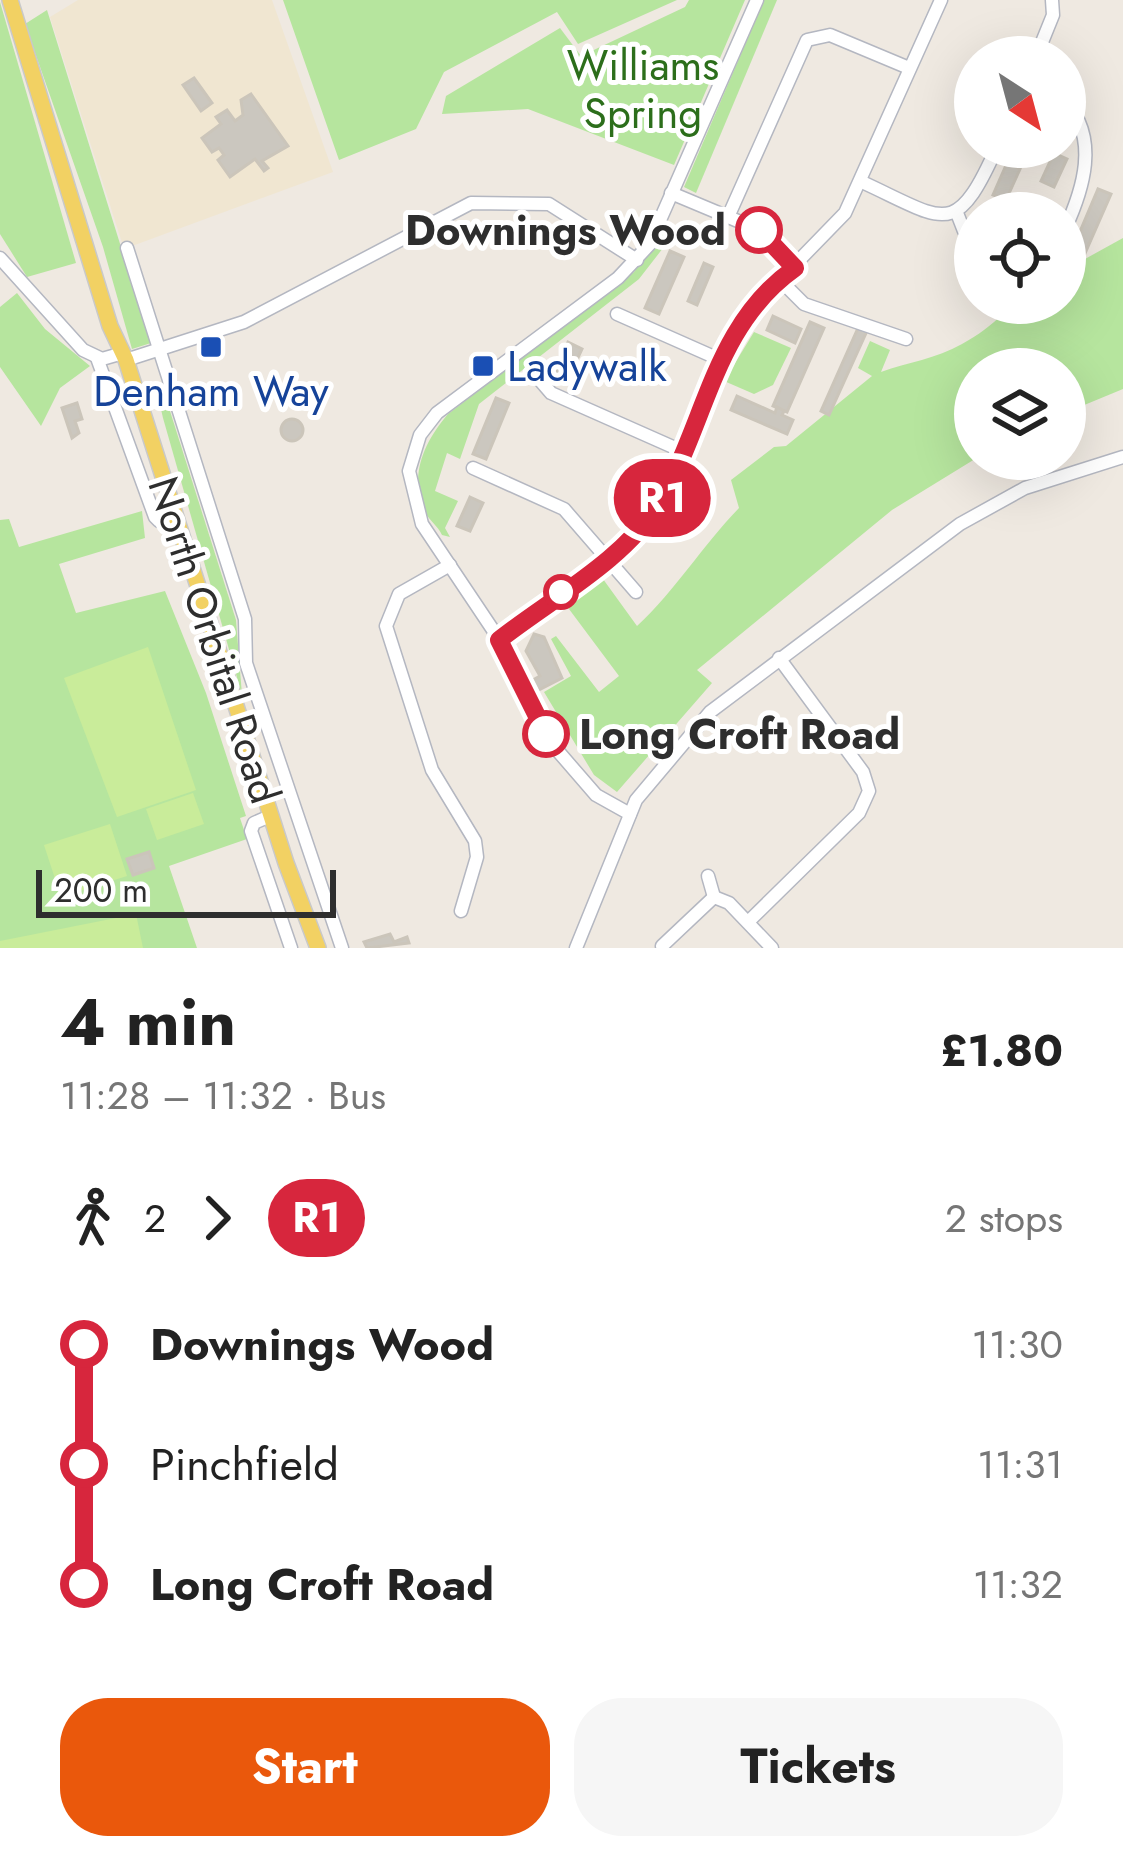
<!DOCTYPE html>
<html lang="en">
<head>
<meta charset="utf-8">
<style>
  :root { --surface:#fff; --page:#f6f6f6; --text:#222; --muted:#767676; --accent:#ea580c }
  body { margin:0; font-family:Jost,sans-serif; background:var(--page); color:var(--text); height:100vh; display:flex; flex-direction:column; font-size:45px; white-space:nowrap }
  * { box-sizing:border-box; margin:0 }
  p { font-size:39px; color:var(--muted) }
  .icon { flex:none; width:66px; height:66px; fill:none; stroke:currentColor; stroke-width:2; stroke-linecap:round; stroke-linejoin:round }
  .map { position:relative; height:948px; overflow:hidden }
  .sheet { display:flex; flex-direction:column; background:var(--surface); flex:1 }
  .sheet>* { flex:none }
  .badge { padding:0 24px; border-radius:39px; font-size:42px; line-height:78px }
  .needle { width:78px; rotate:144deg }
  .buttons { position:absolute; left:954px; top:36px; display:grid; gap:24px }
  .buttons a { display:grid; place-items:center; width:132px; height:132px; border-radius:50%; background:var(--surface); box-shadow:0 12px 48px #0002; font-size:60px }
  .scale { position:absolute; left:36px; bottom:30px; width:300px; box-sizing:border-box; padding-left:12px; border:6px solid #2e2e2e; border-top:0; font-size:33px; line-height:42px; white-space:nowrap; color:#2e2e2e; -webkit-text-stroke:9px #fff; paint-order:stroke }
  .map>.badge { position:absolute; translate:-50% -50%; box-shadow:0 0 0 6px #fff }
  .legs { display:flex; align-items:center; gap:18px; height:132px; padding:0 60px; font-size:39px }
  .legs p { margin-inline-start:auto }
  .headline { display:flex; align-items:center; justify-content:space-between; height:204px; padding:0 60px }
  h1 { font-size:66px; font-weight:700; line-height:90px }
  .action { display:flex; gap:24px; margin-top:auto; padding:24px 60px }
  .action a { flex:1; height:138px; border-radius:48px; background:var(--accent); color:#fff; font-size:48px; font-weight:700; line-height:138px; text-align:center }
  .action a+a { background:var(--page); color:var(--text) }
  ul { padding:0 60px; list-style:none }
  li { display:flex; align-items:center; gap:42px; height:120px; font-size:45px }
  li i { display:grid; place-items:center; width:18px; height:100%; margin:0 15px; background:currentColor }
  li i::after { content:''; width:30px; height:30px; margin:-15px; border:9px solid; border-radius:50%; background:var(--surface) }
  li p { margin-inline-start:auto }
  li:first-child i { background:linear-gradient(#0000 50%,currentColor 0) }
  li:last-child i { background:linear-gradient(currentColor 50%,#0000 0) }
  .map>svg:first-child { display:block }
  .education { fill:#f0e6d1 }
  .green { fill:#b6e59e }
  .pitch { fill:#c9ec9a }
  .building { fill:#cbc7bf; stroke:#cbc5ba; stroke-width:3 }
  .lines { fill:none; stroke-linecap:round; stroke-linejoin:round }
  .minor-casing { stroke:#b4b7c1; stroke-width:15 }
  .major-casing { stroke:#c9c9c9; stroke-width:18 }
  .minor { stroke:#fff; stroke-width:12 }
  .major { stroke:#f2d163; stroke-width:15 }
  .line-1-casing { stroke:#fff; stroke-width:27 }
  .line-1 { stroke:#d7263d; stroke-width:18 }
  .stop-1-dot { fill:#fff; stroke:#d7263d; stroke-width:6 }
  .transit-dot { fill:#1a4fb4; stroke:#fff; stroke-width:4.5 }
  .labels { text-anchor:middle; dominant-baseline:central; stroke-width:10; stroke-linejoin:round; paint-order:stroke }
  .park-label { font-size:42px; fill:#2c6e1b; stroke:#fff }
  .stop-label { font-size:42px; font-weight:bold; fill:#2e2e2e; stroke:#fff; text-anchor:end }
  .transit-label { font-size:42px; fill:#164399; stroke:#fff; text-anchor:start }
  .street-label { font-size:42px; fill:#2e2e2e; stroke:#fff }
</style>
</head>
<body>
<div class="map">
<svg width="1123" height="948" viewBox="0 0 1123 948">
  <rect width="100%" height="100%" fill="#efe9e1"/>
  <!-- education -->
  <polygon class="education" points="78,0 272,0 333,172 124,249 50,17"/>
  <!-- green -->
  <g class="green">
    <polygon points="283,0 677,0 578,44 557,12 444,72 416,129 339,160"/>
    <polygon points="689,0 745,0 674,165 528,109 442,114 446,96 560,28 581,56 685,7"/>
    <polygon points="764,0 777,0 696,193 684,187"/>
    <polygon points="0,2 76,263 27,277 0,234"/>
    <polygon points="47,10 151,343 132,349 103,247 25,24"/>
    <path d="M 668,224 L 677,230 L 639,279 L 479,404 L 460,459 L 447,453 L 435,491 L 458,501 L 445,528 L 450,537 L 442,535 C 438,526 429,520 425,512 C 408,475 425,441 448,414 L 634,272 Z"/>
    <path d="M 1123,238 L 1123,389 L 1065,413 L 1065,369 L 975,369 L 975,459 L 892,510 L 697,670 L 712,683 L 617,792 L 594,775 L 544,692 L 571,676 L 551,639 L 556,636 L 599,692 L 619,676 L 566,605 L 603,579 L 637,626 C 676,590 702,546 739,508 L 731,480 L 774,447 L 786,446 L 872,376 L 858,368 L 870,341 L 890,350 L 881,372 C 908,362 936,359 962,344 C 1017,313 991,303 1065,303 L 1065,270 Z"/>
    <polygon points="17,293 45,329 90,366 60,388 41,426 0,367 0,307"/>
    <polygon points="754,332 791,348 773,385 754,394 724,381"/>
    <polygon points="164,392 236,620 242,695 163,418 158,396"/>
    <polygon points="142,511 145,538 59,564 76,613 165,591 206,693 246,816 240,818 247,839 169,866 197,948 0,948 0,520 9,519 19,547"/>
  </g>
  <!-- pitch -->
  <g class="pitch">
    <polygon points="148,647 196,790 117,817 64,678"/>
    <polygon points="193,793 204,824 157,840 146,809"/>
    <polygon points="110,824 127,876 61,897 44,845"/>
    <polygon points="136,914 143,948 0,948 0,941"/>
  </g>
  <!-- building -->
  <g class="building">
    <polygon points="194,78 212,103 201,111 183,85"/>
    <polygon points="251,94 288,146 262,161 268,168 264,171 255,159 230,177 218,160 224,155 219,148 212,152 202,138 221,124 216,117 227,110 235,121 243,115 241,100"/>
    <polygon points="1054,153 1067,159 1054,187 1041,181"/>
    <polygon points="1007,163 1020,169 1006,200 993,195"/>
    <polygon points="1098,189 1111,194 1083,258 1071,253"/>
    <polygon points="670,251 684,257 659,314 645,308"/>
    <polygon points="704,263 713,267 697,305 688,301"/>
    <polygon points="773,316 801,329 795,343 767,330"/>
    <polygon points="810,322 824,328 787,412 773,406"/>
    <polygon points="858,328 867,331 829,415 821,411"/>
    <polygon points="568,342 582,349 569,377 555,371"/>
    <polygon points="737,396 775,413 777,407 784,411 782,415 793,420 787,434 731,410"/>
    <polygon points="496,398 509,403 486,459 473,454"/>
    <polygon points="77,403 82,419 75,421 79,433 72,438 62,408"/>
    <circle cx="292" cy="430" r="11"/>
    <polygon points="470,497 483,503 470,531 457,526"/>
    <polygon points="534,634 544,637 562,678 537,691 533,680 540,676 526,651"/>
    <polygon points="149,852 154,868 133,875 127,859"/>
    <polygon points="390,934 394,942 407,937 409,943 367,948 364,942"/>
  </g>
  <g class="lines">
    <defs>
      <g id="minor">
        <polyline points="1036,57 1053,15 1052,0"/>
        <path d="M 1065,101 C 1100,138 1083,190 1065,229"/>
        <path d="M 862,182 C 945,220 955,241 997,147"/>
        <polyline points="671,193 757,229 795,267"/>
        <polyline points="957,213 964,231 975,238"/>
        <polyline points="728,217 807,40 830,35 909,68"/>
        <polyline points="127,248 245,619 246,663 342,948"/>
        <polyline points="0,258 83,350 102,359 123,353"/>
        <polyline points="779,279 804,304 906,339"/>
        <polyline points="617,314 721,360"/>
        <polyline points="97,358 155,517 159,521 175,518"/>
        <polyline points="126,360 244,322 471,203 549,204 637,260"/>
        <polyline points="532,371 551,393 682,451"/>
        <polyline points="473,468 564,509 636,592"/>
        <polyline points="450,565 399,594 386,626 432,770 475,841 477,857 461,911"/>
        <polyline points="499,639 607,557 652,512 739,322 845,213 941,0"/>
        <polyline points="630,814 596,795 557,750 499,639 422,524 409,471 420,435 437,413 618,278 649,245 757,0"/>
        <polyline points="270,816 254,823 251,831 291,948"/>
        <polyline points="708,876 714,897"/>
        <polyline points="748,922 859,813 869,791 863,772 779,658"/>
        <polyline points="662,946 714,897 729,903 772,948"/>
        <polyline points="576,948 636,800 710,712 960,524 1025,488 1123,457"/>
      </g>
      <polyline id="major" points="10,0 110,326 126,360 286,863 318,948"/>
    </defs>
    <!-- minor casing -->
    <use href="#minor" class="minor-casing"/>
    <!-- major casing -->
    <use href="#major" class="major-casing"/>
    <!-- minor -->
    <use href="#minor" class="minor"/>
    <!-- major -->
    <use href="#major" class="major"/>
  </g>
  <g class="lines">
    <defs>
      <path id="line-1" d="M 546,734 L 499,640 C 551,599 625,560 659,503 C 707,422 713,326 795,268 L 759,230"/>
    </defs>
    <!-- line-1 casing -->
    <use href="#line-1" class="line-1-casing"/>
    <!-- line-1 -->
    <use href="#line-1" class="line-1"/>
  </g>
  <!-- markers -->
  <g class="stop-1-dot">
    <circle cx="759" cy="230" r="21"/>
    <circle cx="561" cy="592" r="15"/>
    <circle cx="546" cy="734" r="21"/>
  </g>
  <g class="transit-dot">
    <rect x="199" y="335" width="24" height="24" rx="6"/>
    <rect x="471" y="354" width="24" height="24" rx="6"/>
  </g>
  <g class="labels">
    <!-- park labels -->
    <g class="park-label">
      <text x="643" y="65">Williams<tspan x="643" dy="48">Spring</tspan></text>
    </g>
    <!-- stop labels -->
    <g class="stop-label">
      <text x="726" y="230">Downings Wood</text>
      <text x="579" y="734" text-anchor="start">Long Croft Road</text>
    </g>
    <!-- transit labels -->
    <g class="transit-label">
      <text x="507" y="366">Ladywalk</text>
      <text x="211" y="391" text-anchor="middle">Denham Way</text>
    </g>
    <!-- street labels -->
    <g class="street-label">
      <text transform="translate(214 640) rotate(72)">North Orbital Road</text>
    </g>
  </g>
</svg>
<div class="buttons">
<a><svg class="needle" viewBox="-14 -14 28 28"><path d="M0-13l5 13h-10z" fill="#e53935"/><path d="M0 13l5-13h-10z" fill="#767676"/></svg></a>
<a><svg class="icon" aria-label="locate" viewBox="0 0 24 24"><circle cx="12" cy="12" r="6"/><path d="M12 2v4M12 18v4M2 12h4M18 12h4"/></svg></a>
<a><svg class="icon" aria-label="layers" viewBox="0 0 24 24"><path d="M12 4l9 5-9 5-9-5zM3 14l9 5 9-5"/></svg></a>
</div>
<div class="scale">200 m</div>
<b class="badge" style="left:662px;top:498px;background:#d7263d;color:#fff">R1</b>
</div>
<section class="sheet">
<div class="headline"><div><h1>4 min</h1><p>11:28 – 11:32 · Bus</p></div><b>£1.80</b></div>
<div class="legs"><svg class="icon" aria-label="walk" viewBox="0 0 24 24"><circle cx="13" cy="4" r="2"/><path d="M13 8l-2 6 4 7M11 14l-3 7M7 12l3-4h3l4 4"/></svg>2<svg class="icon" aria-label="forward" viewBox="0 0 24 24"><path d="M9 5l7 7-7 7"/></svg><b class="badge" style="background:#d7263d;color:#fff">R1</b><p>2 stops</p></div>
<ul>
<li><i style="color:#d7263d"></i><b>Downings Wood</b><p>11:30</p></li>
<li><i style="color:#d7263d"></i><span>Pinchfield</span><p>11:31</p></li>
<li><i style="color:#d7263d"></i><b>Long Croft Road</b><p>11:32</p></li>
</ul>
<div class="action"><a>Start</a><a>Tickets</a></div>
</section>
</body>
</html>
